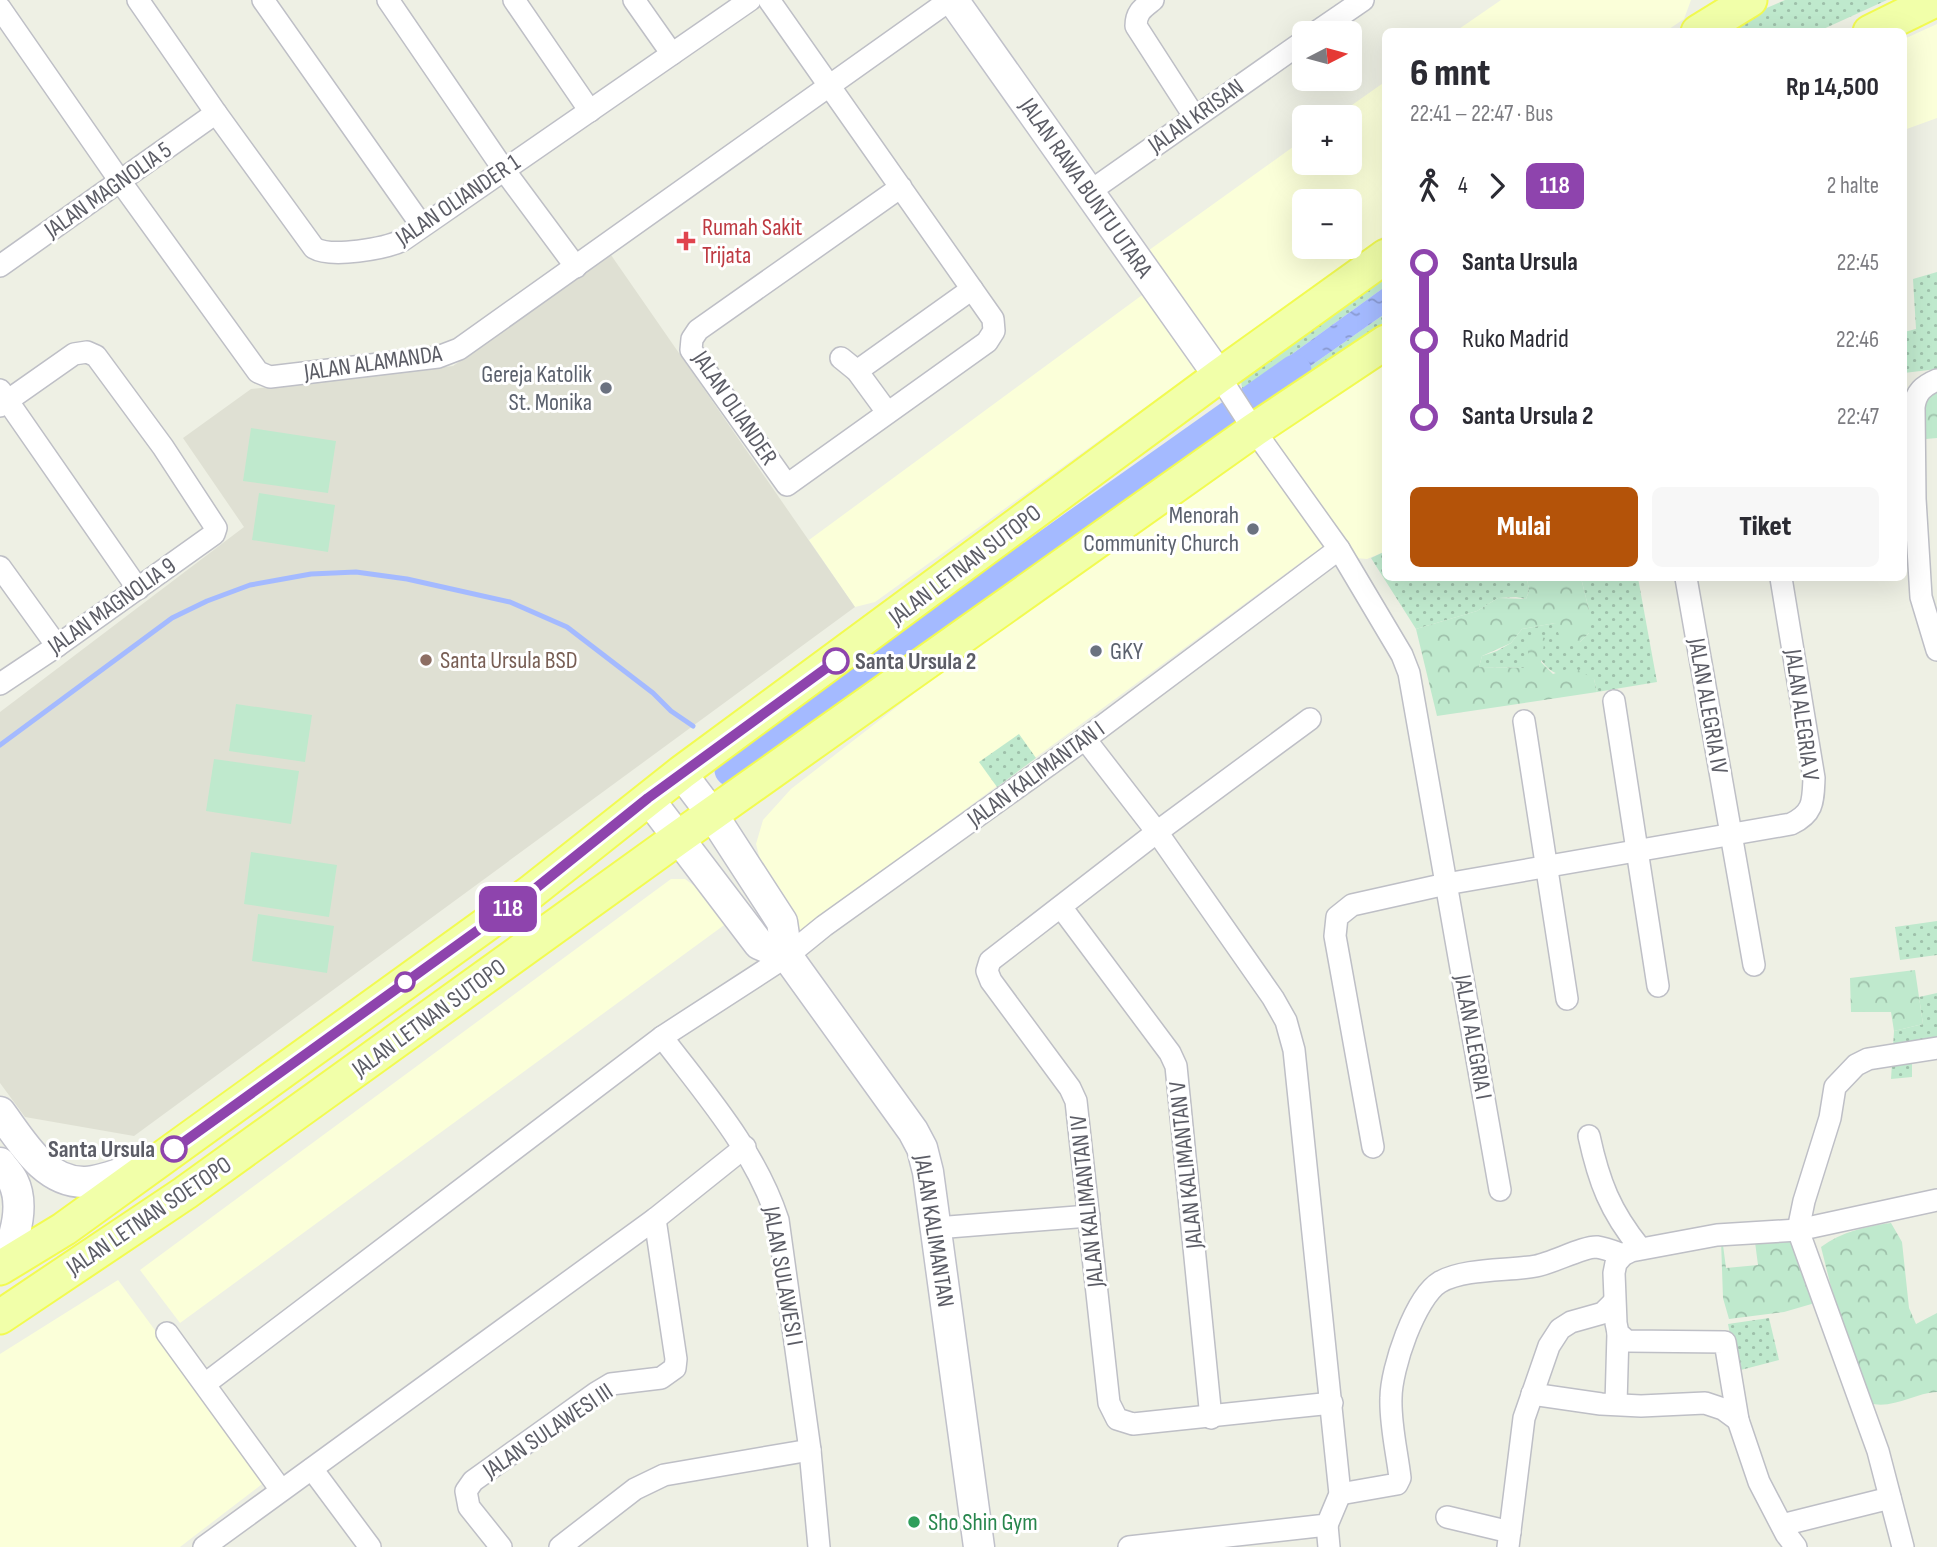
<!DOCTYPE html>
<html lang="id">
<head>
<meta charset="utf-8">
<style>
  :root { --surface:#fff; --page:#f7f7f7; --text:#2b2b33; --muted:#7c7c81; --accent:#b45309 }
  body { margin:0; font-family:"Sofia Sans Condensed",sans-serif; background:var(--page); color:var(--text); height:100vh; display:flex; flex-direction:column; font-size:26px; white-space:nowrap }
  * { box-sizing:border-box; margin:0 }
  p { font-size:23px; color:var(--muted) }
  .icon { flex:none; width:38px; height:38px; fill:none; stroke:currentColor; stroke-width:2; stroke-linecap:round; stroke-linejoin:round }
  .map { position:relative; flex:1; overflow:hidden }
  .sheet { position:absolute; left:1382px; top:28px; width:525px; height:553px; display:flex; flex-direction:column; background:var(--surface); border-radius:10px; box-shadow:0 7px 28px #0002 }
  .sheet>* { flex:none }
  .badge { padding:0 14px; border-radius:10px; font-size:24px; line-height:46px }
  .needle { width:46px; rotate:84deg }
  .controls { position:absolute; left:1292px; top:21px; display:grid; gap:14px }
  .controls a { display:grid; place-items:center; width:70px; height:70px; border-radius:10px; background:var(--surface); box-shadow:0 7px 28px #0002; font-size:35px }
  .map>.badge { position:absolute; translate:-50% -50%; box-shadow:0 0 0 4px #fff }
  .legs { display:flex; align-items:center; gap:10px; height:77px; padding:0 28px; font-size:23px }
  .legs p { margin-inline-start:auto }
  .headline { display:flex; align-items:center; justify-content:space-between; height:119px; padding:0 28px }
  h1 { font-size:38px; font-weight:800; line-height:52px }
  .cta { display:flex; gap:14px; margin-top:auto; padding:14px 28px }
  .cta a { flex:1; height:80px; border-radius:10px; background:var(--accent); color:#fff; font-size:28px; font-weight:800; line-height:80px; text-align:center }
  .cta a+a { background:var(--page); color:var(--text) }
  ul { padding:0 28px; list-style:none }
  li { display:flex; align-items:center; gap:24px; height:77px; font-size:26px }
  li i { display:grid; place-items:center; width:10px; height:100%; margin:0 9px; background:currentColor }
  li i::after { content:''; width:18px; height:18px; margin:-9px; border:5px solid; border-radius:50%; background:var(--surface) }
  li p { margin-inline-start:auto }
  li:first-child i { background:linear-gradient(#0000 50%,currentColor 0) }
  li:last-child i { background:linear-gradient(currentColor 50%,#0000 0) }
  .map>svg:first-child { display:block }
  .commercial { fill:#fbffd9; fill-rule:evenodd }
  .education { fill:#dfe0d3 }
  .grass { fill:url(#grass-dots) }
  .forest { fill:url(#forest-crowns); fill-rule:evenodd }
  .pitch { fill:#bfe9cd }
  .water { fill:url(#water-ripples) }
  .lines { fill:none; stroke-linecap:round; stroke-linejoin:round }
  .stream { stroke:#a4baff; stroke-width:5 }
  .river { stroke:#a4baff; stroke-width:33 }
  .street-casing { stroke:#bebfc6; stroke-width:24 }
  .secondary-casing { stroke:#c0c1ca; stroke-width:33 }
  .primary-casing { stroke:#f2fb51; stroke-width:37 }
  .street { stroke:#fff; stroke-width:21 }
  .secondary { stroke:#fff; stroke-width:30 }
  .primary { stroke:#f1ffa9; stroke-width:33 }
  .line-1-casing { stroke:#fff; stroke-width:16 }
  .line-1 { stroke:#8e44ad; stroke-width:10 }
  .health-dot { fill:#e0444e; stroke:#fff; stroke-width:2.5 }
  .worship-dot { fill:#6b7280; stroke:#fff; stroke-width:2.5 }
  .education-dot { fill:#8d6e63; stroke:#fff; stroke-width:2.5 }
  .stop-1-dot { fill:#fff; stroke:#8e44ad; stroke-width:3.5 }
  .leisure-dot { fill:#2e9e5b; stroke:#fff; stroke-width:2.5 }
  .labels { text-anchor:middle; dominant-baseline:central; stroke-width:6; stroke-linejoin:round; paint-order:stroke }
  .street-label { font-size:24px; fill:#5c5d66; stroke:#fff }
  .health-label { font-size:24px; fill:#be3a42; stroke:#fff; text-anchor:start }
  .worship-label { font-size:24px; fill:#5b616d; stroke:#fff; text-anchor:end }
  .education-label { font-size:24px; fill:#785e54; stroke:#fff; text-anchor:start }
  .stop-label { font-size:24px; font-weight:bold; fill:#5c5d66; stroke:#fff; text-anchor:start }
  .leisure-label { font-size:24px; fill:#27864d; stroke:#fff; text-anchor:start }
</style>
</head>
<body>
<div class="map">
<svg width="1937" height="1547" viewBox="0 0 1937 1547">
  <defs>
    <pattern id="grass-dots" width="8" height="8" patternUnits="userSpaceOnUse" patternTransform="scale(1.75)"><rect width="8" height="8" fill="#bfe9cd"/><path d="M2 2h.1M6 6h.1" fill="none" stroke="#9ec0aa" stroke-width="1.8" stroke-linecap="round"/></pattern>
    <pattern id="forest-crowns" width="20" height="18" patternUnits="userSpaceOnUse" patternTransform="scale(1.75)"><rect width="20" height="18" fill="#bfe9cd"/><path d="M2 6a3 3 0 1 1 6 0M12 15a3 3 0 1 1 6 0" fill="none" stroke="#9ec0aa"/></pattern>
    <pattern id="water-ripples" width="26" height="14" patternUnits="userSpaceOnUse" patternTransform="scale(1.75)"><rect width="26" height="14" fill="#a4baff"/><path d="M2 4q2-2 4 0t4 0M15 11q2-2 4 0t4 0" fill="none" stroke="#899ad2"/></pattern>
  </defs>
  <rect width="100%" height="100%" fill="#eef0e4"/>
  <!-- commercial -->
  <g class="commercial">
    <polygon points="1501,0 1691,0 1684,19 1666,31 1456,31"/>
    <polygon points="1937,24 1937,118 1904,130 1904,39"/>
    <path d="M 1386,81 L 1386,234 L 875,602 L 855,607 L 809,540 L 1164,279 L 1145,253 L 1304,139 L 1304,163 L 1349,163 L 1349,117 L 1335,117 ZM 1304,201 L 1349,201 L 1349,247 L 1304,247 Z"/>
    <polygon points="1386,354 1386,551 1367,559 1312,554 800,931 762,867 756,844 763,820 791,789 1006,622"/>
    <polygon points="671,879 685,879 708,896 727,923 180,1323 140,1270"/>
    <polygon points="118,1280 266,1481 180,1547 0,1547 0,1354"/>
  </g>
  <!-- education -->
  <polygon class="education" points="611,255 855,607 134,1136 25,1117 0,1083 0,712 244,527 183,438 251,389 453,366"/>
  <!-- grass -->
  <g class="grass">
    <polygon points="1785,0 1887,0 1819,31 1721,32 1748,16"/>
    <path d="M 1386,270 L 1386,286 L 1252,383 L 1262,400 L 1386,313 L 1386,325 L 1265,411 L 1253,408 C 1244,396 1240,388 1241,372 Z"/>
    <polygon points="1937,272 1937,369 1904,373 1904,332 1916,329 1913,279"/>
    <polygon points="1386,551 1386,578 1527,578 1529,591 1526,599 1516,597 1498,598 1477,611 1416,629 1371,558"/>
    <path d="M 1581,578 L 1638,578 L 1657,682 L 1597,692 L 1594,679 C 1550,674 1551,678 1528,639 L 1528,668 L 1479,667 L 1482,656 L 1497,651 L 1511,643 L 1522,629 L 1555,623 L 1580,642 L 1589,633 L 1589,610 Z"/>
    <polygon points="1019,734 1036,758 997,787 979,762"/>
    <polygon points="1937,921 1937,955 1900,960 1895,927"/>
    <polygon points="1937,993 1937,1044 1912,1048 1912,1077 1891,1079 1894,1031 1923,1024 1919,997"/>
    <polygon points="1769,1318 1779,1360 1737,1371 1728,1324"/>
  </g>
  <!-- forest -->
  <g class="forest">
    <polygon points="1937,386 1937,438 1926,439 1923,394"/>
    <polygon points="1527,578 1581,578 1589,610 1589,633 1580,642 1563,647 1555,623 1522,629 1511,643 1482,656 1479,667 1528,668 1528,638 1534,634 1545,638 1541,662 1553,674 1573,667 1594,679 1597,692 1437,716 1416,629 1477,611 1498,598 1526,599 1529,591"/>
    <polygon points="1915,970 1923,1024 1894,1031 1891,1012 1851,1012 1850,978"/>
    <path d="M 1891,1223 L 1902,1242 L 1909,1308 L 1916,1324 L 1937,1313 L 1937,1392 C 1914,1393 1892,1410 1869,1403 L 1831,1287 L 1821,1247 C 1841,1232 1867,1226 1891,1223 Z"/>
    <path d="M 1792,1236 L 1815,1303 L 1784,1312 L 1729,1319 L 1723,1298 L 1721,1240 ZM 1755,1242 L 1758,1265 L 1726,1268 L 1723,1245 Z"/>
  </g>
  <!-- pitch -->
  <g class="pitch">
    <polygon points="251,428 336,441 328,493 243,481"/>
    <polygon points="259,493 335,505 328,552 252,540"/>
    <polygon points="236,704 312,715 305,762 229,751"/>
    <polygon points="214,759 299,771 291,824 206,811"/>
    <polygon points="251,852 337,865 329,917 244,904"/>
    <polygon points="258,914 334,926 327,973 252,961"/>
  </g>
  <!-- water -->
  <polygon class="water" points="1386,286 1386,313 1262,400 1252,383"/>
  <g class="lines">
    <!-- stream -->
    <polyline class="stream" points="0,745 172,618 207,601 250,585 311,574 356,572 407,579 510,602 567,627 653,693 671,711 693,726"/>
    <!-- river -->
    <polyline class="river" points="731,770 1295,371"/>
    <defs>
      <g id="street">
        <path d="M 138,0 L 216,113 L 314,248 C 331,258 385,249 403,240 L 750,0"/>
        <polyline points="263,0 422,226"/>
        <polyline points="388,0 504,170 576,267"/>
        <polyline points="514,0 590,111"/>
        <polyline points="634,0 672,54"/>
        <polyline points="769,0 993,319 994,331 987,342 787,485 691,350 692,339 698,330 901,187"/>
        <path d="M 1153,0 C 1143,8 1136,12 1136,26 L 1194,116"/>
        <polyline points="0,8 120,181 258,372 270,377 438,357 459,349 950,0"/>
        <polyline points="1315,33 1363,0"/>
        <polyline points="1089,192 1304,41"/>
        <polyline points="0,266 216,113"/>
        <polyline points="841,358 857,371 887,412"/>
        <polyline points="857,371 972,289"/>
        <polyline points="1219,376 1254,430 1339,549 1402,655 1409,673 1500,1190"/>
        <path d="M 1937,380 C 1923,386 1916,392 1914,407 L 1915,499 L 1921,597 L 1937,650"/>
        <polyline points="0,390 138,589"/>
        <polyline points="0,406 74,354 87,352 96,356 163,447 216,528 214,534 57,646 0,684"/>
        <polyline points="0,567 57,646"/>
        <polyline points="1686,578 1754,965"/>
        <polyline points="1614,701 1658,986"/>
        <polyline points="1310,719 1157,832 990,961 987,971 991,981 1070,1088 1076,1101 1109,1403 1117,1419 1133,1424 1332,1403"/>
        <polyline points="1524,721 1567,999"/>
        <polyline points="1085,739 1157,832 1273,998 1286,1021 1294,1050 1340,1494 1327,1525 1129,1547"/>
        <polyline points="1061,907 1170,1053 1176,1066 1211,1418"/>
        <path d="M 662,1037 C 706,1095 755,1150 778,1220 L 810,1450 L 819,1547"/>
        <path d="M 1589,1136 C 1599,1182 1610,1211 1640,1248"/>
        <path d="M 1373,1147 L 1335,936 L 1337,917 L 1352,905 L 1446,884 L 1791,824 C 1814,813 1813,801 1814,778 L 1781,578"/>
        <polyline points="936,1228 1089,1216"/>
        <polyline points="167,1333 281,1490"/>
        <polyline points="205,1384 662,1037 787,956 824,926 1085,739 1339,549"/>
        <polyline points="1532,1394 1601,1404 1641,1406 1705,1403 1723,1409 1738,1420"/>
        <polyline points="1616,1404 1618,1333"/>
        <polyline points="312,1469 370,1547"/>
        <path d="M 1340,1494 L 1397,1484 L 1400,1478 C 1397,1452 1390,1424 1391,1398 C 1391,1369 1415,1297 1440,1282 C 1465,1268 1508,1271 1536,1266 C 1552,1263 1585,1246 1597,1247 C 1605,1248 1615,1252 1623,1255"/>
        <polyline points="1447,1517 1510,1532"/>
        <polyline points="1327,1525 1329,1547"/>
        <polyline points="1782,1525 1890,1498"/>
        <polyline points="204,1547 655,1219 745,1147"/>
        <polyline points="501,1547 469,1507 466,1491 473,1481 596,1393 611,1384 661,1378 675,1368 676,1359 655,1219"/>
        <polyline points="560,1547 635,1489 664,1475 810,1450"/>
        <polyline points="1508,1547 1524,1418 1549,1346 1560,1329 1571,1322 1603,1313 1614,1302"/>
        <polyline points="1796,1547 1786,1534 1759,1482 1738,1420 1725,1342 1627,1341 1618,1333 1616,1323 1614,1273 1616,1263 1623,1255 1631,1251 1717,1235 1798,1230 1937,1200"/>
        <polyline points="1903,1547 1878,1451 1798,1230 1804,1201 1830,1118 1835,1087 1856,1065 1868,1059 1937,1048"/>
      </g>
      <g id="secondary">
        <polyline points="953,0 1219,376"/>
        <polyline points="681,773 712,814 782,922 787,956 913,1131 922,1148 928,1172 979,1547"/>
        <polyline points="648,798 759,944 787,956"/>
        <path d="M 0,1112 C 21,1140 44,1183 85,1182 C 101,1182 132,1169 149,1164"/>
        <path d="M 0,1163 C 4,1169 10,1175 13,1181 C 26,1207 13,1240 5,1265"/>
      </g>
      <g id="primary">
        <polyline points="1698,32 1750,0"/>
        <polyline points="1870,32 1935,0"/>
        <polyline points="0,1268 64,1229 531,892 681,773 1219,376 1386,256"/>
        <polyline points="0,1317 185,1193 678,838 1254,430 1386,342"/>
      </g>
    </defs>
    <!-- street casing -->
    <use href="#street" class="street-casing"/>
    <!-- secondary casing -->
    <use href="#secondary" class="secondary-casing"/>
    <!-- primary casing -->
    <use href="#primary" class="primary-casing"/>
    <!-- street -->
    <use href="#street" class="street"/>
    <!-- secondary -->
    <use href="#secondary" class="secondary"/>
    <!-- primary -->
    <use href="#primary" class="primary"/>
  </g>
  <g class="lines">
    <defs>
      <polyline id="line-1" points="174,1149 531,892 648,798 836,661"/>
    </defs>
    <!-- line-1 casing -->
    <use href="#line-1" class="line-1-casing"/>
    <!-- line-1 -->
    <use href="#line-1" class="line-1"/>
  </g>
  <!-- markers -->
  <path class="health-dot" d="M682.5 230.5h7v7h7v7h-7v7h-7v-7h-7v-7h7z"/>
  <g class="worship-dot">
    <circle cx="606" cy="388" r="7"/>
    <circle cx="1253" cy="529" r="7"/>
    <circle cx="1096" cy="651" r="7"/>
  </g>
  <circle class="education-dot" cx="426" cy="660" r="7"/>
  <g class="stop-1-dot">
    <circle cx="836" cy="661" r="12"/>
    <circle cx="405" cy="982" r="9"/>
    <circle cx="174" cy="1149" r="12"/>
  </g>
  <circle class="leisure-dot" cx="914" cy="1522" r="7"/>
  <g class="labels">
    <!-- street labels -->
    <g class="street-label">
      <text transform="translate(1196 116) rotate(-35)">JALAN KRISAN</text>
      <text transform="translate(1086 188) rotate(55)">JALAN RAWA BUNTU UTARA</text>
      <text transform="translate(108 190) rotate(-35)">JALAN MAGNOLIA 5</text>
      <text transform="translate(458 200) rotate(-34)">JALAN OLIANDER 1</text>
      <text transform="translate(373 363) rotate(-8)">JALAN ALAMANDA</text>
      <text transform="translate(735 408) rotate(56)">JALAN OLIANDER</text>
      <text transform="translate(965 565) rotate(-37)">JALAN LETNAN SUTOPO</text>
      <text transform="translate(112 606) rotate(-35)">JALAN MAGNOLIA 9</text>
      <text transform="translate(1708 706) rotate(80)">JALAN ALEGRIA IV</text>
      <text transform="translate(1802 715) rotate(82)">JALAN ALEGRIA V</text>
      <text transform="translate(1036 774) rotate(-36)">JALAN KALIMANTAN I</text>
      <text transform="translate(429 1018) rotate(-36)">JALAN LETNAN SUTOPO</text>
      <text transform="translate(1473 1037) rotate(80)">JALAN ALEGRIA I</text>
      <text transform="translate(1186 1165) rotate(-96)">JALAN KALIMANTAN V</text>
      <text transform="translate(1087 1201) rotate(-96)">JALAN KALIMANTAN IV</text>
      <text transform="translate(149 1216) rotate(-34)">JALAN LETNAN SOETOPO</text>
      <text transform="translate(934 1231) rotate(81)">JALAN KALIMANTAN</text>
      <text transform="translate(783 1276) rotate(80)">JALAN SULAWESI I</text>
      <text transform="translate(548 1431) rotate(-34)">JALAN SULAWESI III</text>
    </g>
    <!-- health labels -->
    <g class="health-label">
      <text x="702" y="227">Rumah Sakit<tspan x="702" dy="28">Trijata</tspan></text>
    </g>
    <!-- worship labels -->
    <g class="worship-label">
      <text x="592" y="374">Gereja Katolik<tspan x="592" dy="28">St. Monika</tspan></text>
      <text x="1239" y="515">Menorah<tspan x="1239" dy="28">Community Church</tspan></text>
      <text x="1110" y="651" text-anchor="start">GKY</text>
    </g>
    <!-- education labels -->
    <g class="education-label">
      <text x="440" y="660">Santa Ursula BSD</text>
    </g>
    <!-- stop labels -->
    <g class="stop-label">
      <text x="855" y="661">Santa Ursula 2</text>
      <text x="155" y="1149" text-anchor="end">Santa Ursula</text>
    </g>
    <!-- leisure labels -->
    <g class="leisure-label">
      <text x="928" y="1522">Sho Shin Gym</text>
    </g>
  </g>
</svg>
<div class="controls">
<a><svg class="needle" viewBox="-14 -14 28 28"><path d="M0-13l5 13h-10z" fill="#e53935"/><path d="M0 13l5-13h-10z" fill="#7c7c81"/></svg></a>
<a>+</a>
<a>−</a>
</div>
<b class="badge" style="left:508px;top:909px;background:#8e44ad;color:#fff">118</b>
<section class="sheet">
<div class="headline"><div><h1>6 mnt</h1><p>22:41 – 22:47 · Bus</p></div><b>Rp 14,500</b></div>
<div class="legs"><svg class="icon" aria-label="walk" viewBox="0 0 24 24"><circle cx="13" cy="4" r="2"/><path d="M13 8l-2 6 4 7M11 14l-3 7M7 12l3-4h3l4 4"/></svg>4<svg class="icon" aria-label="forward" viewBox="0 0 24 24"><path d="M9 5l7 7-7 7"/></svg><b class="badge" style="background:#8e44ad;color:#fff">118</b><p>2 halte</p></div>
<ul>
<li><i style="color:#8e44ad"></i><b>Santa Ursula</b><p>22:45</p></li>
<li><i style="color:#8e44ad"></i><span>Ruko Madrid</span><p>22:46</p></li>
<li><i style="color:#8e44ad"></i><b>Santa Ursula 2</b><p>22:47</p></li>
</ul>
<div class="cta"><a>Mulai</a><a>Tiket</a></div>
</section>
</div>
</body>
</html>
